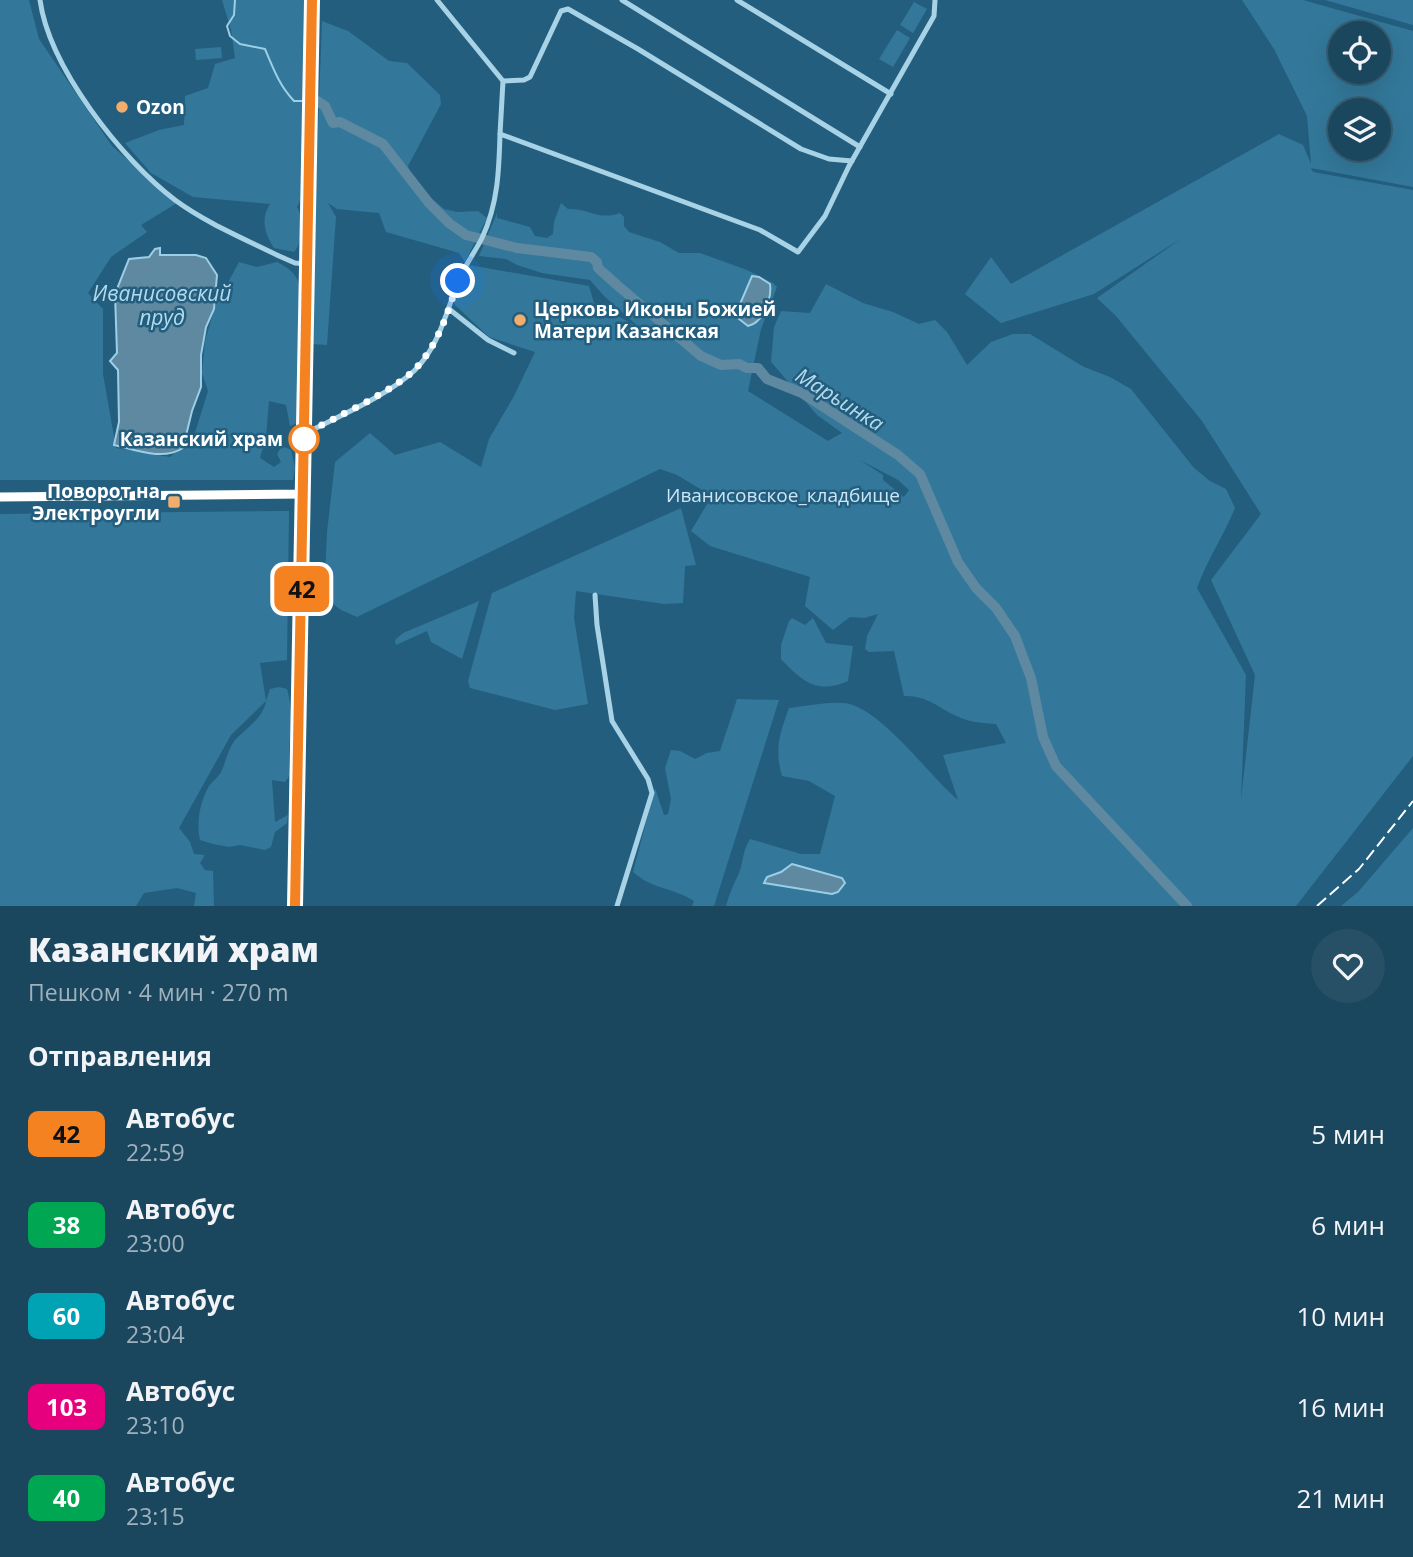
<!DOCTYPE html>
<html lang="ru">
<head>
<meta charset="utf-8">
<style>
  :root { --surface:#1a465e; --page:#275067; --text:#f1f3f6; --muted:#9fb1bc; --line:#385e73 }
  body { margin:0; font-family:"Open Sans",sans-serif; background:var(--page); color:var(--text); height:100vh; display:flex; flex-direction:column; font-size:26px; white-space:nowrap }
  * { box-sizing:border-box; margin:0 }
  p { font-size:23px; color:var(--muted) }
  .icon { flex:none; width:38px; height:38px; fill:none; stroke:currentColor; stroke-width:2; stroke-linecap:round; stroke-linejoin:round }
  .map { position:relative; height:906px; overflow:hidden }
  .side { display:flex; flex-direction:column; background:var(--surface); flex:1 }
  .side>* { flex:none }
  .badge { padding:0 14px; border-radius:10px; font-size:24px; line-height:46px }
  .fabs { position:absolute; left:1328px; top:21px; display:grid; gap:14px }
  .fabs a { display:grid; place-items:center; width:63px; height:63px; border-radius:50%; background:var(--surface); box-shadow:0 7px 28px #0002,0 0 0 2px var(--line); font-size:35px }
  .you { position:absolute; width:35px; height:35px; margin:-18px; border:5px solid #fff; border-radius:50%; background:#1a73e8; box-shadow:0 0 0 10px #1a73e833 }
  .map>.badge { position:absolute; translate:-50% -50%; box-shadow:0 0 0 4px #fff }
  h2 { padding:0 28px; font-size:26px; line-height:63px }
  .round { display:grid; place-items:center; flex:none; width:74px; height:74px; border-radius:37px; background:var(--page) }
  .headline { display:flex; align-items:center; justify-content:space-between; height:119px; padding:0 28px }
  h1 { font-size:33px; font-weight:800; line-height:52px }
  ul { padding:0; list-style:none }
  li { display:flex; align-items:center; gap:21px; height:91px; padding:0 28px }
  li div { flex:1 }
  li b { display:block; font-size:26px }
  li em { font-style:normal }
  li .badge { min-width:77px; font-weight:700; text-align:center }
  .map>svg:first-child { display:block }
  .green { fill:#33789a; fill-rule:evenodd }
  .water { fill:#5f89a0; stroke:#9ccfe7; stroke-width:2 }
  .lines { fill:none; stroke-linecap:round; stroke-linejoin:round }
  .stream { stroke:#9ccfe7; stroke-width:2 }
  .river { stroke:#5f89a0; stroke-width:10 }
  .street { stroke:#a8d2e6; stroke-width:5 }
  .secondary { stroke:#d1e9f5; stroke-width:7 }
  .highway { stroke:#fff; stroke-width:9 }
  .rail { stroke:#fff; stroke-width:2; stroke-dasharray:12 5; stroke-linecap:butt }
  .line-casing { stroke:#fff; stroke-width:16 }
  .line { stroke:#f58220; stroke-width:10 }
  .walk { stroke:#fff; stroke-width:7; stroke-dasharray:0 12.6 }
  .poi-dot { fill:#f1ad6b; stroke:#235e7e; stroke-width:2.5 }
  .stop-dot { fill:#fff; stroke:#f58220; stroke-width:3.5 }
  .labels { text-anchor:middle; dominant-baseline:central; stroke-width:5; stroke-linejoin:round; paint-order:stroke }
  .poi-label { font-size:19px; font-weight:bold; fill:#fff; stroke:#235e7e; text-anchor:start }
  .stop-label { font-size:19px; font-weight:bold; fill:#fff; stroke:#235e7e; text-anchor:end }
  .park-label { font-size:19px; fill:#cbe7f5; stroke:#235e7e }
  .water-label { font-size:21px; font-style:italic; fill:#b3dbee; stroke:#235e7e }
</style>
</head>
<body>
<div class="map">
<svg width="1413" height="906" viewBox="0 0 1413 906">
  <rect width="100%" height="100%" fill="#235e7e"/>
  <!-- green -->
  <g class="green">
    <path d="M 0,0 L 29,0 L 39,39 L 112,146 L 177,203 L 141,225 L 147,232 L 111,257 L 88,293 L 103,309 L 103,374 L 116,448 L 170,457 L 194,436 L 208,391 L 202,373 L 205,341 L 215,307 L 239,262 L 257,267 L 277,262 C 298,273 299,279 302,302 L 297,423 L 290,426 L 286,405 L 269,401 L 266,437 L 260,458 L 274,467 L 281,462 L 277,454 L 282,446 L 291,450 L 295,467 L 293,480 L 0,480 Z"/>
    <path d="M 222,0 L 304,0 L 300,201 L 297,207 C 304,217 303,243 294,252 L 274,248 C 265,234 260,219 270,204 L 193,197 L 151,173 L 125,143 L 159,130 L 184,125 L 185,96 L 208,88 L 215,64 L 235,58 L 231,30 Z"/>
    <path d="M 1242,0 L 1303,0 L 1413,31 L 1413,187 L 1311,168 L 1313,172 L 1413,190 L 1413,756 L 1296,906 L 726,906 C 729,894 734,884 739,873 C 744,860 742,852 750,839 L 801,854 L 820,854 L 835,796 L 809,781 L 782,776 C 774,749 780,733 789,708 C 807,706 826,702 843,703 C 879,705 929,776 958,800 L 943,755 L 1006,743 L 996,724 C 987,723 976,723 967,720 C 943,713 931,695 904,696 L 894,651 L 869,652 L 865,649 L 867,636 L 878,614 L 864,618 L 850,617 L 833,630 L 805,606 L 810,577 L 710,546 L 691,531 L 712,496 L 677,475 L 660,469 L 357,617 L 341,610 L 324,597 L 327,532 L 335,462 L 370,433 L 395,455 L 440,442 L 481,467 L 489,439 L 514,396 L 535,352 L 489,337 L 454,304 L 469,265 L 589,286 L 594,303 L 640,328 L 604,296 L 590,280 L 542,273 L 517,265 L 506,259 L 479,256 L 497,213 L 497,218 L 530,227 L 535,236 L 547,238 L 553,234 L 554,222 L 561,203 L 568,209 C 588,208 599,221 620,213 L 624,217 L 624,226 L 629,232 L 660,242 L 679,253 L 700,253 L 747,270 L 773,283 L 777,287 L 761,329 L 748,391 L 828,441 L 842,433 L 817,415 L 771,362 L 774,327 L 781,311 L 810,313 L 826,284 L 863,303 L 893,312 L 919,324 L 935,320 L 947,332 L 967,365 L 991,342 L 1013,334 L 1030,334 L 1084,367 L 1110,377 L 1131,389 L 1194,468 L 1210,481 L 1226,489 L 1235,508 C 1224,535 1207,560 1197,588 L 1246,675 L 1241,800 L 1255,675 L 1211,580 L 1261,514 L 1202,421 L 1116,316 L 1097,298 L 1182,238 L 1094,294 L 1001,323 L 965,294 L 991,257 L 1011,284 L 1279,134 L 1303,145 L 1311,164 L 1307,116 L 1274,49 ZM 1340,33 L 1379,33 L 1379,72 L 1340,72 ZM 1340,110 L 1379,110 L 1379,149 L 1340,149 ZM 860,460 L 898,480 L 909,490 L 904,497 L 883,480 L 883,475 Z"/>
    <polygon points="1325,0 1413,0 1413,25"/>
    <polygon points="914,2 927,9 913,33 900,25"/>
    <polygon points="322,21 348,31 389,61 407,63 440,95 441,104 408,166 415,184 444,209 457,212 478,211 487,218 465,262 459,253 386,232 379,213 337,209 328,203 336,217 327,345 310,344"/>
    <polygon points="897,30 910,38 893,67 879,59"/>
    <polygon points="221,47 222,58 196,60 195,49"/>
    <polygon points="681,508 696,565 685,566 683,603 664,604 576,591 574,618 588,704 555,710 470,688 468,681 492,593"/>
    <path d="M 289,511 L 287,660 L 260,663 L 266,701 L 270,689 L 279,687 L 287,689 C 296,718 286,746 290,775 L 285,782 L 272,780 L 275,822 L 288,815 L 287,823 L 275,832 L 271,847 L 265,850 L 240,845 L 229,847 L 213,844 L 200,840 C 196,822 200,802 209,786 C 212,782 217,778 220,774 C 226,763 228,748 236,739 C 248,727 263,718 266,701 L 231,735 L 179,828 L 190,842 L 194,854 L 205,855 L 200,863 L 205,870 L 213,871 L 214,906 L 194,906 L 196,893 L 177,888 L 144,893 L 136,906 L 0,906 L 0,514 Z"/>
    <polygon points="479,601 462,659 431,642 427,631 396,645 395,640 403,633"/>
    <path d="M 792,618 L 805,625 L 813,618 L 826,643 L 853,646 L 848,681 C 817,695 802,681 781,659 L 781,645 L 789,621 Z"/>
    <path d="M 737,699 L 779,700 L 714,906 L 692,906 L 694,901 C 674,888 652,889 633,872 L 655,788 L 664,815 L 668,814 L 671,799 L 665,768 L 671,750 L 680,751 L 695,759 L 707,753 L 720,751 Z"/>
    <polygon points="1413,828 1413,906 1341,906 1358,892"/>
  </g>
  <!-- water -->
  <g class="water">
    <path d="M 160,248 L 160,255 L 196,255 L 206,258 L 217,275 L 214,309 L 206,327 L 201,355 L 201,387 L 192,411 L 183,448 C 163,461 136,450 114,445 L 119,422 L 118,370 L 110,361 L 117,353 L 115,294 L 129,259 L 149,257 L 155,249 Z"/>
    <path d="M 752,276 L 759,277 L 770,284 C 772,299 763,323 748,326 L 739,319 L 737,311 Z"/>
    <polygon points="792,864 842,878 845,883 838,892 832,894 764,883 767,877 781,872"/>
  </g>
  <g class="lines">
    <!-- stream -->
    <path class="stream" d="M 235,0 L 234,15 L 227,26 L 230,36 L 240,44 L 265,49 C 273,68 279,85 294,101 L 303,101"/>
    <!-- river -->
    <polyline class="river" points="317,101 325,106 333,123 340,122 383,144 429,203 449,223 466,235 517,248 591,257 597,262 598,268 617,285 701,356 721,365 739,364 747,368 758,368 767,379 802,393 898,455 920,474 958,562 976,588 996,608 1015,636 1031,678 1043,737 1056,766 1187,906"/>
    <!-- street -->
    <g class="street">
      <path d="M 40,0 C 49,67 122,160 175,200 C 206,223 245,239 279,256 L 295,263 L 309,264"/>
      <polyline points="437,0 503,81 500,134"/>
      <polyline points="622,0 860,147"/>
      <polyline points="737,0 891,94"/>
      <polyline points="503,81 524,80 530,77 561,11 568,9 638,49 801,149 829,159 852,161"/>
      <polyline points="449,309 488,340 514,353"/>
      <path d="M 304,434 C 337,417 389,395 415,370 C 440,345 446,311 459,280 C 465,265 475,252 482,238 C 498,204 499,170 500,134 L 760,230 L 798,252 L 825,216 L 849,166 L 934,16 L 935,0"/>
      <polyline points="595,595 597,625 612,721 648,779 652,793 617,906"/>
    </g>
    <!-- secondary -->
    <polyline class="secondary" points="295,906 303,494"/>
    <!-- highway -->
    <polyline class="highway" points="0,497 303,494 312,0"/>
    <!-- rail -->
    <polyline class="rail" points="1317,906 1359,869 1413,801"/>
  </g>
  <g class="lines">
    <defs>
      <polyline id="line" points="295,906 312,0"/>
    </defs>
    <!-- line casing -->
    <use href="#line" class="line-casing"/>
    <!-- line -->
    <use href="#line" class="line"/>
    <!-- walk -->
    <path class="walk" d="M 304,439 L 304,434 C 334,418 395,391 416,368 C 439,343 448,312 458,281"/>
  </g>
  <!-- markers -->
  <g class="poi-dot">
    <circle cx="122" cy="107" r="7"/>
    <circle cx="520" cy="320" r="7"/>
    <rect x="167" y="495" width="14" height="14" rx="3.5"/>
  </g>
  <circle class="stop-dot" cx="304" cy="439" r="14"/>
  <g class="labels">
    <!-- poi labels -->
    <g class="poi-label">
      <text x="136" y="107">Ozon</text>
      <text x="534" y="309">Церковь Иконы Божией<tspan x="534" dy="22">Матери Казанская</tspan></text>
      <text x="160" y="491" text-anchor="end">Поворот на<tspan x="160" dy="22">Электроугли</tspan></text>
    </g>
    <!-- stop labels -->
    <g class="stop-label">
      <text x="283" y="439">Казанский храм</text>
    </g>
    <!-- park labels -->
    <g class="park-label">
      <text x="783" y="495">Иванисовское_кладбище</text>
    </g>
    <!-- water labels -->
    <g class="water-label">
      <text x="162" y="293">Иванисовский<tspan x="162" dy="24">пруд</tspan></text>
      <text transform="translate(840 399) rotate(32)">Марьинка</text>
    </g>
  </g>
</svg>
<div class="fabs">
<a><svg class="icon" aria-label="locate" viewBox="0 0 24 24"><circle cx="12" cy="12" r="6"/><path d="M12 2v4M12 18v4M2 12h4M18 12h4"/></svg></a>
<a><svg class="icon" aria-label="layers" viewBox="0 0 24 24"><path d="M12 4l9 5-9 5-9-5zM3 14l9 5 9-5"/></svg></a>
</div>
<div class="you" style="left:458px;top:281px"></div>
<b class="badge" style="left:302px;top:589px;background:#f58220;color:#111">42</b>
</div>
<section class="side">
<div class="headline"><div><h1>Казанский храм</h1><p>Пешком · 4 мин · 270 m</p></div><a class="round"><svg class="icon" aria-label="heart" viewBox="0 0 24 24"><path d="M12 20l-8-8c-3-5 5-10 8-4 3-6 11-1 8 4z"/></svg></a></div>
<h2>Отправления</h2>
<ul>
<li><span class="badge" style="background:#f58220;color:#111">42</span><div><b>Автобус</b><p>22:59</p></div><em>5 мин</em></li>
<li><span class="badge" style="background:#00a651;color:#fff">38</span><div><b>Автобус</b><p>23:00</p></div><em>6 мин</em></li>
<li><span class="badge" style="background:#00a3b4;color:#fff">60</span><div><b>Автобус</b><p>23:04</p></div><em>10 мин</em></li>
<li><span class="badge" style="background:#e6007e;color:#fff">103</span><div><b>Автобус</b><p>23:10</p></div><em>16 мин</em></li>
<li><span class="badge" style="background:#00a651;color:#fff">40</span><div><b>Автобус</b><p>23:15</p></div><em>21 мин</em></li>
</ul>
</section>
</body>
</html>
